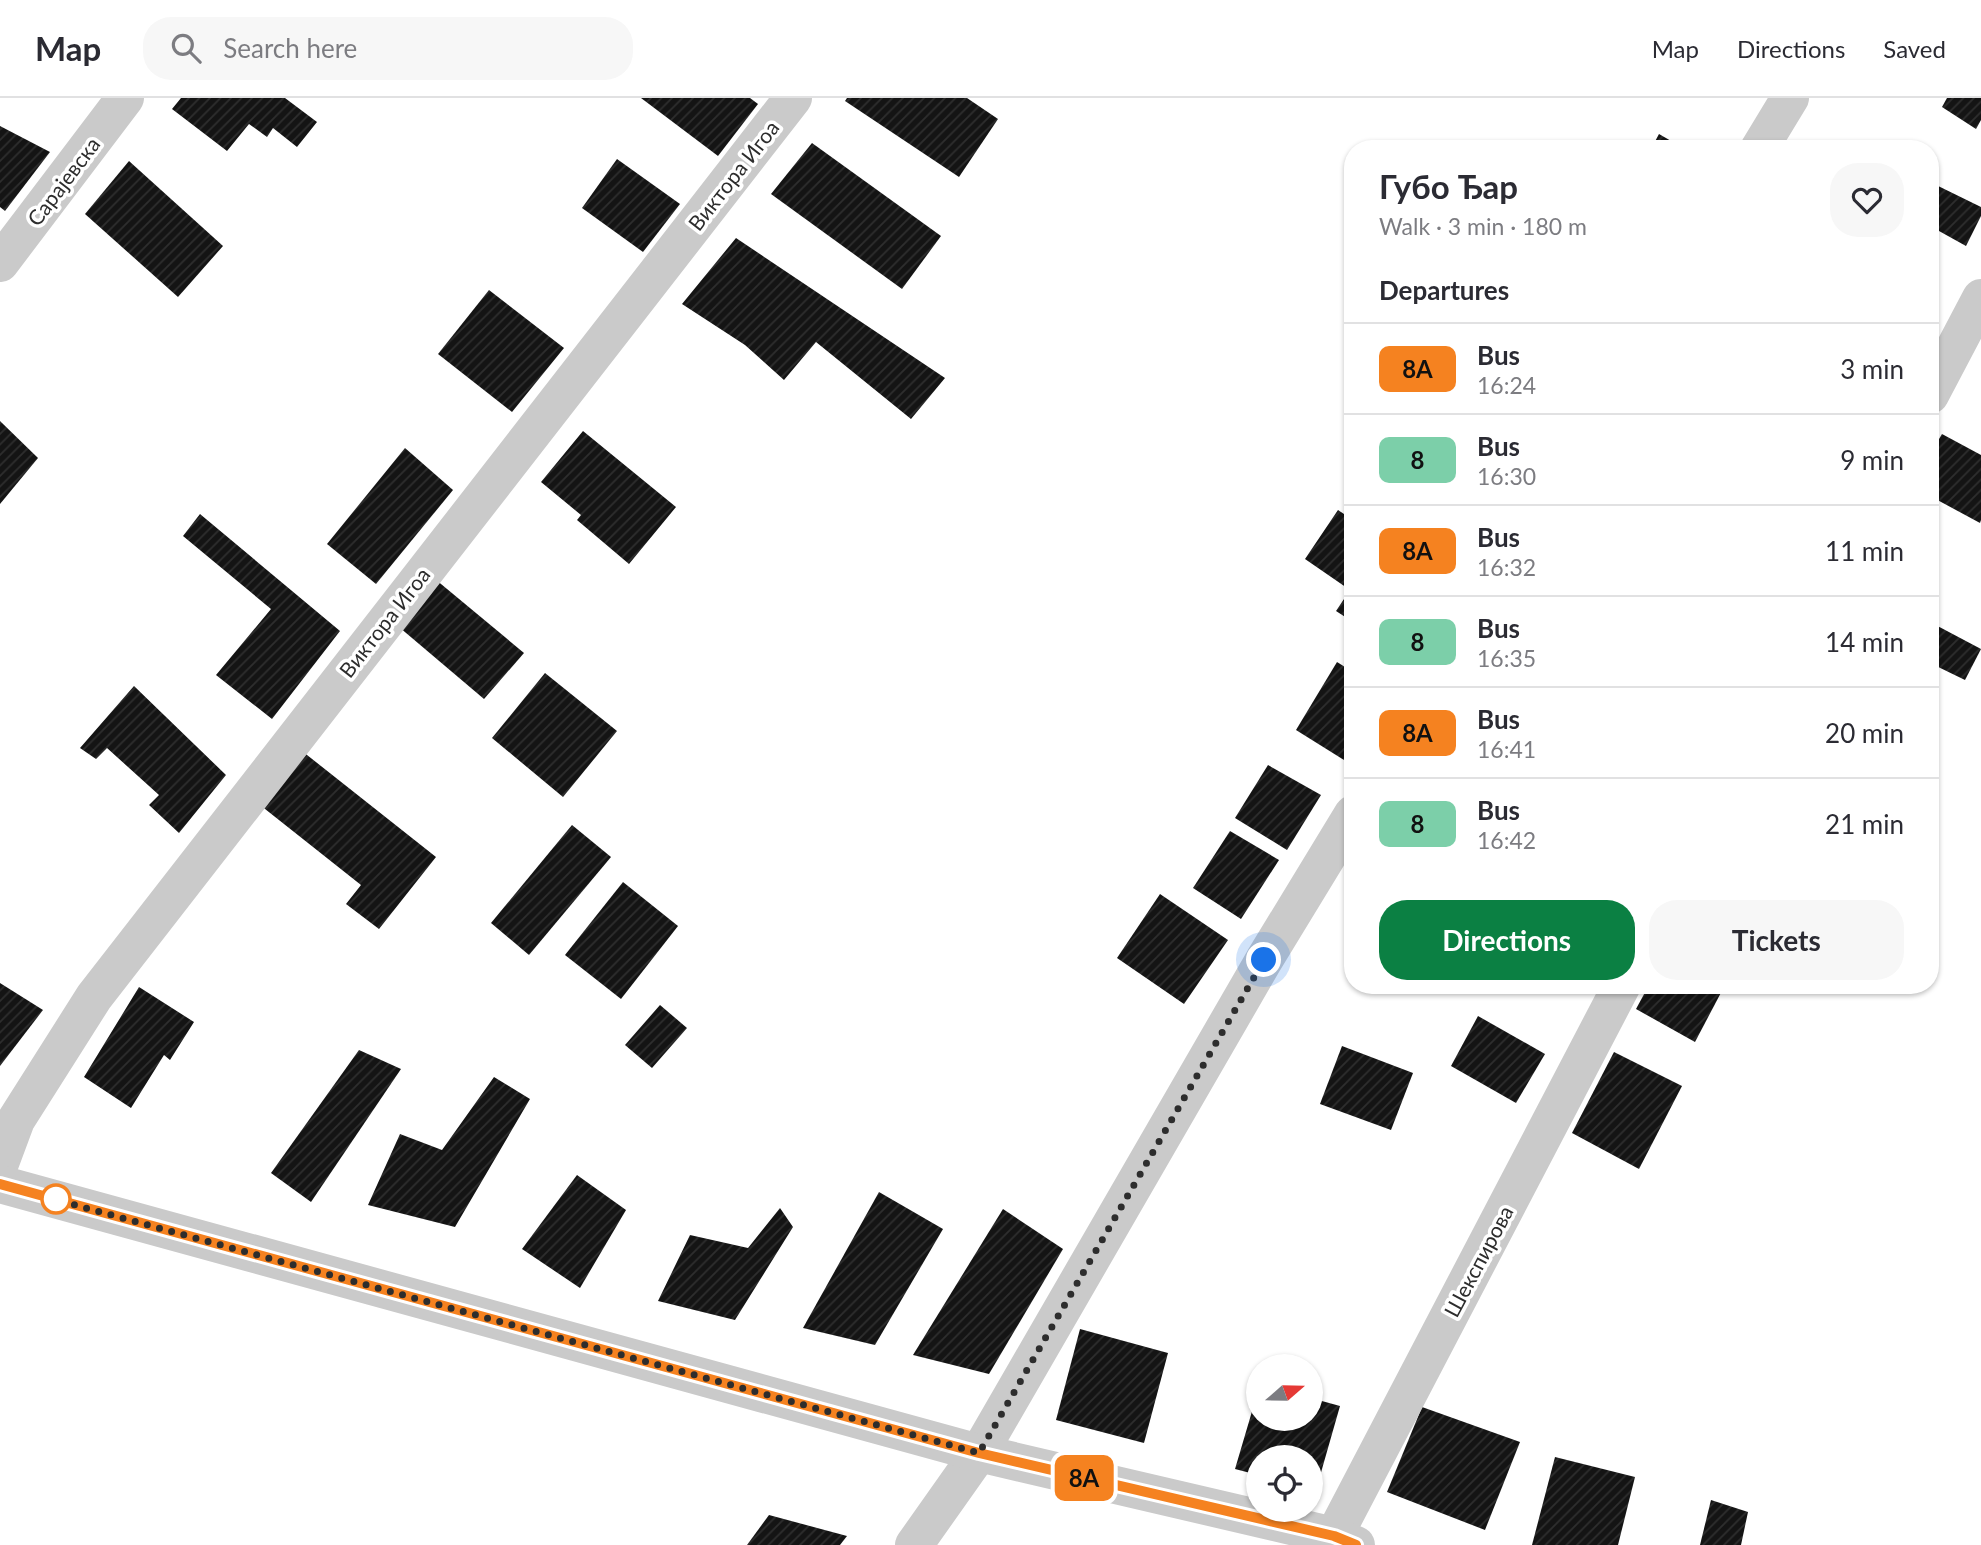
<!DOCTYPE html>
<html lang="en">
<head>
<meta charset="utf-8">
<style>
  :root { --surface:#fff; --page:#f7f7f7; --text:#2b2b33; --muted:#7c7c81; --line:#e1e1e2; --accent:#0b8043 }
  body { margin:0; font-family:Lato,sans-serif; background:var(--page); color:var(--text); height:100vh; display:flex; flex-direction:column; font-size:26px; white-space:nowrap }
  * { box-sizing:border-box; margin:0 }
  p { font-size:23px; color:var(--muted) }
  .icon { flex:none; width:38px; height:38px; fill:none; stroke:currentColor; stroke-width:2; stroke-linecap:round; stroke-linejoin:round }
  .map { position:relative; flex:1; overflow:hidden }
  .details { position:absolute; left:1344px; top:42px; width:595px; height:854px; display:flex; flex-direction:column; background:var(--surface); border-radius:28px; box-shadow:0 2px 5px #0004 }
  .details>* { flex:none }
  .badge { padding:0 14px; border-radius:10px; font-size:24px; line-height:46px }
  .needle { width:46px; rotate:70deg }
  .fabs { position:absolute; left:1246px; top:1256px; display:grid; gap:14px }
  .fabs a { display:grid; place-items:center; width:77px; height:77px; border-radius:50%; background:var(--surface); box-shadow:0 2px 5px #0004; font-size:35px }
  .you { position:absolute; width:35px; height:35px; margin:-18px; border:5px solid #fff; border-radius:50%; background:#1a73e8; box-shadow:0 0 0 10px #1a73e833 }
  .map>.badge { position:absolute; translate:-50% -50%; box-shadow:0 0 0 4px #fff }
  h2 { padding:0 35px; font-size:26px; line-height:63px }
  .round { display:grid; place-items:center; flex:none; width:74px; height:74px; border-radius:28px; background:var(--page) }
  .overview { display:flex; align-items:center; justify-content:space-between; height:119px; padding:0 35px }
  h1 { font-size:33px; font-weight:700; line-height:52px }
  .button { display:flex; gap:14px; margin-top:auto; padding:14px 35px }
  .button a { flex:1; height:80px; border-radius:28px; background:var(--accent); color:#fff; font-size:28px; font-weight:700; line-height:80px; text-align:center }
  .button a+a { background:var(--page); color:var(--text) }
  ul { padding:0; list-style:none }
  li { display:flex; align-items:center; gap:21px; height:91px; padding:0 35px; border-top:2px solid var(--line) }
  li div { flex:1 }
  li b { display:block; font-size:26px }
  li em { font-style:normal }
  li .badge { min-width:77px; font-weight:700; text-align:center }
  header { display:flex; align-items:center; gap:42px; box-sizing:border-box; height:98px; padding:0 35px; background:var(--surface); border-bottom:2px solid var(--line) }
  header strong { font-size:33px }
  nav { display:flex; gap:38px; margin-inline-start:auto; font-size:24px }
  .search { width:490px; height:63px; background:var(--page); display:flex; align-items:center; gap:18px; box-sizing:border-box; padding:0 24px; border-radius:28px; color:var(--muted); font-size:26px }
  .map>svg:first-child { display:block }
  .building { fill:url(#building-hatch) }
  .lines { fill:none; stroke-linecap:round; stroke-linejoin:round }
  .minor { stroke:#cacaca; stroke-width:38 }
  .tertiary { stroke:#cacaca; stroke-width:38 }
  .line-casing { stroke:#fff; stroke-width:16 }
  .line { stroke:#f58220; stroke-width:10 }
  .walk { stroke:#2d2d2d; stroke-width:7; stroke-dasharray:0 12.6 }
  .stop-dot { fill:#fff; stroke:#f58220; stroke-width:3.5 }
  .labels { text-anchor:middle; dominant-baseline:central; stroke-width:7; stroke-linejoin:round; paint-order:stroke }
  .street-label { font-size:21px; fill:#2d2d2d; stroke:#fff }
</style>
</head>
<body>
<header>
<strong>Map</strong>
<div class="search"><svg class="icon" aria-label="search" viewBox="0 0 24 24"><circle cx="10" cy="10" r="6"/><path d="M15 15l6 6"/></svg>Search here</div>
<nav><a>Map</a><a>Directions</a><a>Saved</a></nav>
</header>
<div class="map">
<svg width="1981" height="1447" viewBox="0 0 1981 1447">
  <defs>
    <pattern id="building-hatch" width="6" height="6" patternUnits="userSpaceOnUse" patternTransform="scale(1.75)"><rect width="6" height="6" fill="#141414"/><path d="M-1 1l2-2M0 6l6-6M5 7l2-2" fill="none" stroke="#2e2e2e"/></pattern>
  </defs>
  <rect width="100%" height="100%" fill="#fff"/>
  <!-- building -->
  <g class="building">
    <polygon points="181,0 285,0 317,24 297,49 273,30 267,39 249,26 227,53 172,11"/>
    <polygon points="641,0 750,0 758,6 718,58"/>
    <polygon points="847,0 967,0 998,21 959,79 845,3"/>
    <polygon points="1947,0 1981,0 1981,22 1976,31 1942,9"/>
    <polygon points="0,28 50,54 5,113 0,109"/>
    <polygon points="1659,36 1685,51 1651,51"/>
    <polygon points="812,45 941,138 902,191 771,96"/>
    <polygon points="617,61 680,106 643,154 582,110"/>
    <polygon points="129,63 223,148 178,199 85,116"/>
    <polygon points="1930,84 1981,109 1981,118 1966,148 1930,128"/>
    <polygon points="736,140 945,280 911,321 816,244 784,282 745,247 682,206"/>
    <polygon points="489,192 564,250 512,314 438,256"/>
    <polygon points="0,323 38,360 0,406"/>
    <polygon points="583,333 676,409 629,466 577,422 581,417 541,384"/>
    <polygon points="1942,336 1981,357 1981,422 1980,425 1930,398 1930,356"/>
    <polygon points="405,350 453,392 376,486 327,446"/>
    <polygon points="1338,412 1353,422 1353,524 1336,513 1350,492 1305,461"/>
    <polygon points="200,416 340,533 272,621 216,577 271,511 183,438"/>
    <polygon points="435,481 524,555 484,601 399,529"/>
    <polygon points="1930,524 1981,551 1965,582 1930,565"/>
    <polygon points="1337,564 1353,574 1353,648 1344,662 1296,632"/>
    <polygon points="545,575 617,633 563,699 492,640"/>
    <polygon points="134,588 226,677 179,735 149,707 159,697 107,650 96,661 80,650"/>
    <polygon points="302,653 436,759 379,831 346,806 361,787 260,707"/>
    <polygon points="1268,667 1321,697 1287,752 1235,720"/>
    <polygon points="572,727 611,759 529,857 491,825"/>
    <polygon points="1230,733 1279,762 1241,821 1193,790"/>
    <polygon points="623,784 678,828 621,901 565,857"/>
    <polygon points="1160,796 1228,842 1184,906 1117,860"/>
    <polygon points="0,885 43,912 0,968"/>
    <polygon points="1649,887 1725,887 1695,944 1636,911"/>
    <polygon points="139,889 194,924 170,962 164,957 131,1010 84,979"/>
    <polygon points="660,907 687,930 652,970 625,947"/>
    <polygon points="1478,918 1545,956 1516,1005 1451,968"/>
    <polygon points="1342,948 1413,975 1391,1032 1320,1006"/>
    <polygon points="359,952 401,971 311,1104 271,1075"/>
    <polygon points="1614,954 1682,988 1639,1071 1572,1035"/>
    <polygon points="494,979 530,1001 455,1129 368,1107 400,1036 442,1052"/>
    <polygon points="577,1077 626,1112 580,1190 522,1151"/>
    <polygon points="879,1094 943,1131 875,1247 803,1230"/>
    <polygon points="780,1110 793,1129 735,1222 658,1203 690,1137 748,1150"/>
    <polygon points="1003,1111 1063,1151 989,1276 913,1257"/>
    <polygon points="1080,1231 1168,1255 1144,1345 1056,1322"/>
    <polygon points="1258,1293 1258,1321 1311,1321 1311,1300 1340,1308 1316,1392 1311,1391 1311,1360 1258,1360 1258,1377 1235,1371"/>
    <polygon points="1422,1309 1520,1344 1485,1432 1387,1394"/>
    <polygon points="1555,1359 1635,1379 1618,1447 1532,1447"/>
    <polygon points="1711,1402 1748,1414 1741,1447 1700,1447"/>
    <polygon points="769,1417 847,1438 840,1447 747,1447"/>
  </g>
  <g class="lines">
    <!-- minor -->
    <g class="minor">
      <polyline points="1759,51 1790,0"/>
      <polyline points="0,165 125,0"/>
      <polyline points="1930,297 1981,200"/>
      <polyline points="0,1065 16,1022 94,899 793,0"/>
      <polyline points="1334,1438 1622,887"/>
      <polyline points="914,1447 979,1355 1264,862 1353,716"/>
    </g>
    <!-- tertiary -->
    <polyline class="tertiary" points="0,1086 979,1355 1334,1438 1356,1447"/>
  </g>
  <g class="lines">
    <defs>
      <polyline id="line" points="0,1086 979,1355 1334,1438 1356,1447"/>
    </defs>
    <!-- line casing -->
    <use href="#line" class="line-casing"/>
    <!-- line -->
    <use href="#line" class="line"/>
    <!-- walk -->
    <polyline class="walk" points="56,1101 53,1101 979,1355 1264,862"/>
  </g>
  <!-- markers -->
  <circle class="stop-dot" cx="56" cy="1101" r="14"/>
  <g class="labels">
    <!-- street labels -->
    <g class="street-label">
      <text transform="translate(733 77) rotate(-52)">Виктора Игоа</text>
      <text transform="translate(63 83) rotate(-53)">Сарајевска</text>
      <text transform="translate(384 524) rotate(-52)">Виктора Игоа</text>
      <text transform="translate(1478 1163) rotate(-62)">Шекспирова</text>
    </g>
  </g>
</svg>
<div class="fabs">
<a><svg class="needle" viewBox="-14 -14 28 28"><path d="M0-13l5 13h-10z" fill="#e53935"/><path d="M0 13l5-13h-10z" fill="#7c7c81"/></svg></a>
<a><svg class="icon" aria-label="locate" viewBox="0 0 24 24"><circle cx="12" cy="12" r="6"/><path d="M12 2v4M12 18v4M2 12h4M18 12h4"/></svg></a>
</div>
<div class="you" style="left:1264px;top:862px"></div>
<b class="badge" style="left:1084px;top:1380px;background:#f58220;color:#111">8A</b>
<section class="details">
<div class="overview"><div><h1>Губо Ђар</h1><p>Walk · 3 min · 180 m</p></div><a class="round"><svg class="icon" aria-label="heart" viewBox="0 0 24 24"><path d="M12 20l-8-8c-3-5 5-10 8-4 3-6 11-1 8 4z"/></svg></a></div>
<h2>Departures</h2>
<ul>
<li><span class="badge" style="background:#f58220;color:#111">8A</span><div><b>Bus</b><p>16:24</p></div><em>3 min</em></li>
<li><span class="badge" style="background:#7ccfa9;color:#111">8</span><div><b>Bus</b><p>16:30</p></div><em>9 min</em></li>
<li><span class="badge" style="background:#f58220;color:#111">8A</span><div><b>Bus</b><p>16:32</p></div><em>11 min</em></li>
<li><span class="badge" style="background:#7ccfa9;color:#111">8</span><div><b>Bus</b><p>16:35</p></div><em>14 min</em></li>
<li><span class="badge" style="background:#f58220;color:#111">8A</span><div><b>Bus</b><p>16:41</p></div><em>20 min</em></li>
<li><span class="badge" style="background:#7ccfa9;color:#111">8</span><div><b>Bus</b><p>16:42</p></div><em>21 min</em></li>
</ul>
<div class="button"><a>Directions</a><a>Tickets</a></div>
</section>
</div>
</body>
</html>
